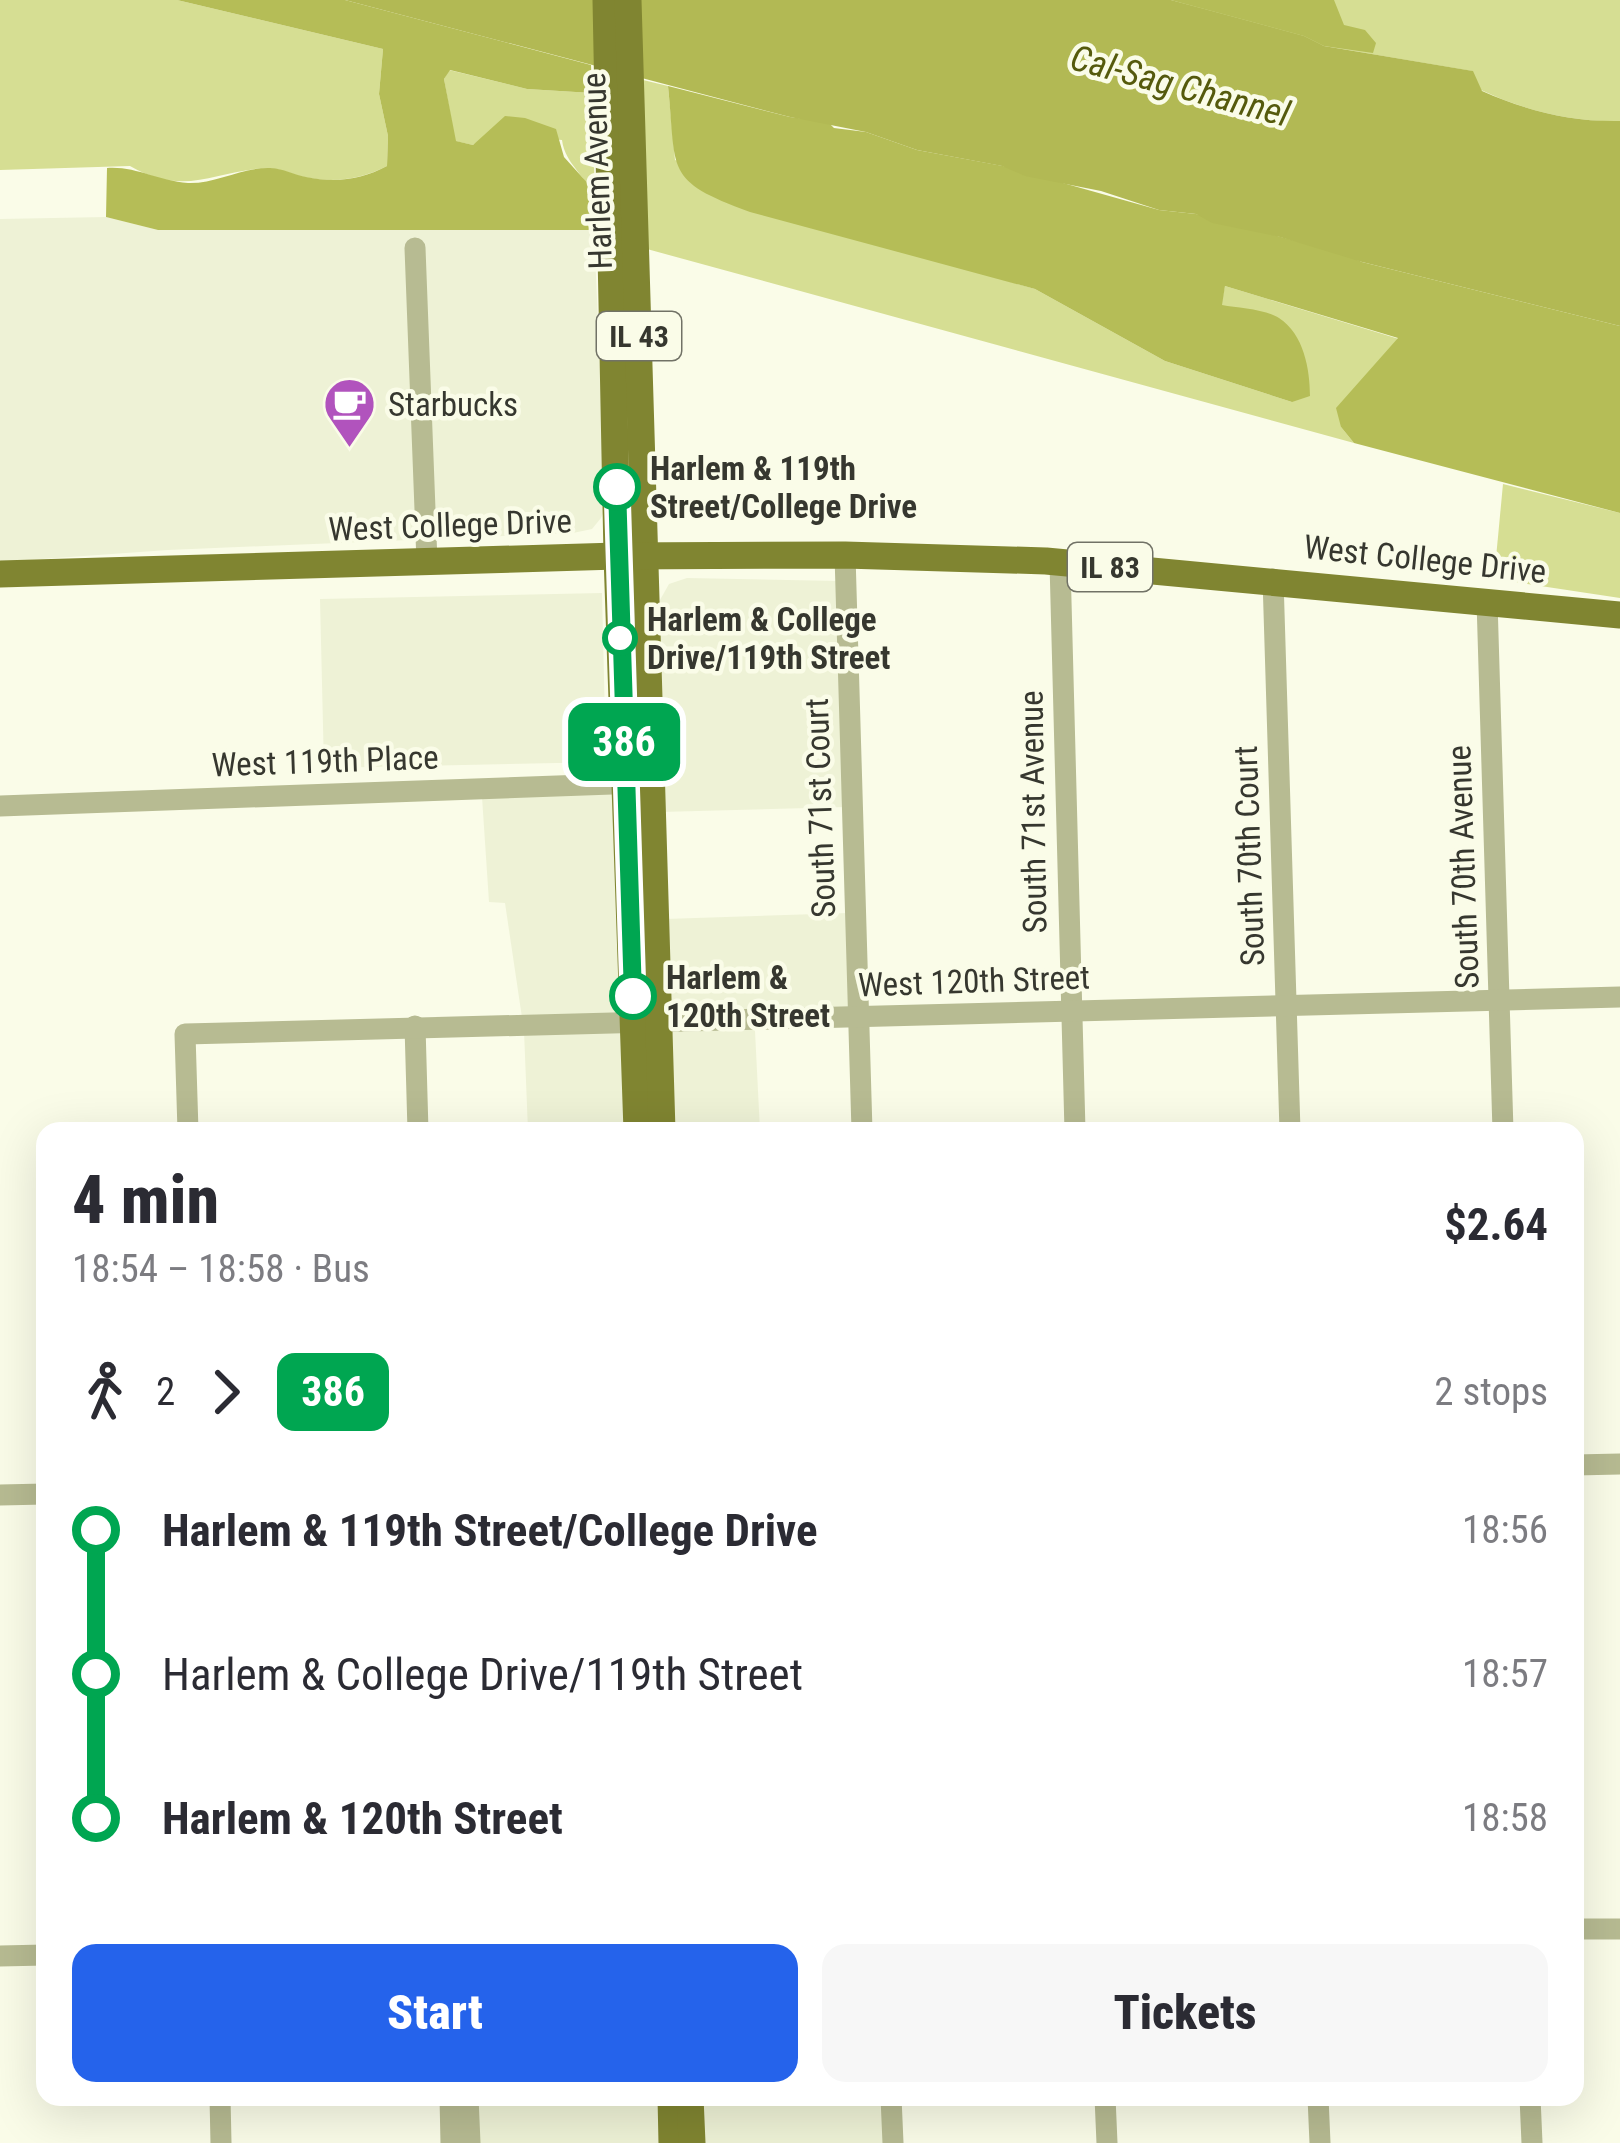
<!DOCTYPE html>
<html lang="en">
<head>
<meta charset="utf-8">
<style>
  :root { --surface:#fff; --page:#f7f7f7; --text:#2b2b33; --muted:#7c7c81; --accent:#2563eb }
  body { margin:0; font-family:"Roboto Condensed",sans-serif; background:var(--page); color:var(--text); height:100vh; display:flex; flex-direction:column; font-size:45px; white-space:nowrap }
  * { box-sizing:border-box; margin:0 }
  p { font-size:39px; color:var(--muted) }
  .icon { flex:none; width:66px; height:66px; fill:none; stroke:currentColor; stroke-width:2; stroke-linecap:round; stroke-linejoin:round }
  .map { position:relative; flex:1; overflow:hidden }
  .drawer { position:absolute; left:36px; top:1122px; width:1548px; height:984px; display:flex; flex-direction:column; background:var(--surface); border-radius:24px; box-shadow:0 12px 48px #0002 }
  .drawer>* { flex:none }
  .badge { padding:0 24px; border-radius:18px; font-size:42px; line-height:78px }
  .map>.badge { position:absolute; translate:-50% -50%; box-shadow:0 0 0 6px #fff }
  .legs { display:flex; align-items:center; gap:18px; height:132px; padding:0 36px; font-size:39px }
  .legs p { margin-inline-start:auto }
  .summary { display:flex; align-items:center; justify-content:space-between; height:204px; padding:0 36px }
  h1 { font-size:66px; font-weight:800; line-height:90px }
  .cta { display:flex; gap:24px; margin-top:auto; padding:24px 36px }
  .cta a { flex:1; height:138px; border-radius:24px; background:var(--accent); color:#fff; font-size:48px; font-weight:800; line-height:138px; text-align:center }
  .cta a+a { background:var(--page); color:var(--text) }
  ul { padding:0 36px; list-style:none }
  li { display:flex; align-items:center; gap:42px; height:144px; font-size:45px }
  li i { display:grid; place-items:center; width:18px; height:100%; margin:0 15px; background:currentColor }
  li i::after { content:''; width:30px; height:30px; margin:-15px; border:9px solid; border-radius:50%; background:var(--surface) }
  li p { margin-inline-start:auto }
  li:first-child i { background:linear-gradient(#0000 50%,currentColor 0) }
  li:last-child i { background:linear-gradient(currentColor 50%,#0000 0) }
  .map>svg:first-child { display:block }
  .built { fill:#eef2d6 }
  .green { fill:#d6de93 }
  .forest { fill:#b5bd57 }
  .water { fill:#b2b954 }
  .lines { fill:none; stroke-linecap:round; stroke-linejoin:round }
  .minor { stroke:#b7bb92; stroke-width:21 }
  .major { stroke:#808531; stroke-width:27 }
  .line-1-casing { stroke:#fff; stroke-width:27 }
  .line-1 { stroke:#00a651; stroke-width:18 }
  .stop-1-dot { fill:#fff; stroke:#00a651; stroke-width:6 }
  .labels { text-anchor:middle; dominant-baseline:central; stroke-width:9; stroke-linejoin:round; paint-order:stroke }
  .shield { fill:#fafce8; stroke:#717266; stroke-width:3 }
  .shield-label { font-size:30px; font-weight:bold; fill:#36372f }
  .street-label { font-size:33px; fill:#36372f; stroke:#fafce8 }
  .poi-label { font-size:33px; fill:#36372f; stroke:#fafce8; text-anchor:start }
  .stop-label { font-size:33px; font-weight:bold; fill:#36372f; stroke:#fafce8; text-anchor:start }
  .water-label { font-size:36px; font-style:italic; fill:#555a0d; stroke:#fafce8 }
</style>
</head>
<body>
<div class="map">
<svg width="1620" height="2143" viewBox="0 0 1620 2143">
  <rect width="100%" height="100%" fill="#fafce8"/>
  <!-- built -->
  <g class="built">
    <polygon points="106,217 158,230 594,230 606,506 601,518 592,529 573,533 168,550 0,562 0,219"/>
    <polygon points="687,578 839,581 846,807 660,812 656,607 669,584"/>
    <polygon points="602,593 606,762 324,768 320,599"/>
    <polygon points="614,793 624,1131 528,1131 524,1031 505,903 489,902 482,797"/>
    <polygon points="848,913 852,1009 754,1011 760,1131 672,1131 665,919"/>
    <polygon points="474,2097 885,2097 886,2143 476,2143"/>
  </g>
  <!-- green -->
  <g class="green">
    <path d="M 0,0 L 177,0 L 383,49 L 379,94 L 388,136 L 387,166 C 360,180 333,183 304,177 C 292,175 280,168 268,168 C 214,170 186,198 130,166 L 0,170 Z"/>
    <path d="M 1171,0 L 1620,0 L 1620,121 C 1571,122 1526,111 1481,90 L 1472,71 L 1324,46 Z"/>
    <path d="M 449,70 L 527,89 L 592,93 L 595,201 C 588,176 565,165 562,140 L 489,134 L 473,145 L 455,141 L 444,79 Z"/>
    <polygon points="643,80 668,86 675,160 953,265 1035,289 1165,361 1292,402 1221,305 1225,286 1399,339 1380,361 1341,427 1354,443 647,249"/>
    <polygon points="1503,484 1620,513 1620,598 1494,579"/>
  </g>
  <!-- forest -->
  <g class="forest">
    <path d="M 177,0 L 345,0 L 591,65 L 592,93 L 527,89 L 450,70 L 444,79 L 456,141 L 473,145 L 505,116 L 525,118 L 556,129 L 564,157 L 591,187 L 594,230 L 158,230 L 106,217 L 107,168 C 136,166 158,181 188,183 C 215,184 243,167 270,168 C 282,168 294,175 306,177 C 335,183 361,180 387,166 L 388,136 L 379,94 L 383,49 Z"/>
    <polygon points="1171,0 1334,0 1344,25 1365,30 1376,43 1373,53 1324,46 1304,36"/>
    <path d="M 668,86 L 790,117 L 828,122 L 834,128 L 866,132 L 917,150 L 1003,166 L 1159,210 L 1196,214 L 1344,254 L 1362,262 L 1620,326 L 1620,513 L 1354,443 L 1341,427 L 1336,408 L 1398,338 L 1225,286 L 1222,305 C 1238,308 1265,309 1279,318 C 1304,334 1310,370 1310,396 L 1292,402 L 1165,361 L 1035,289 L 750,212 C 663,180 677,172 668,86 Z"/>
  </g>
  <!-- water -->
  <path class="water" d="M 345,0 L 1171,0 L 1304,36 L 1324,46 L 1473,71 L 1482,91 C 1527,111 1571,122 1620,121 L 1620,326 L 1362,262 L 1280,237 L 1212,223 L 1196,214 L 1159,210 L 1101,191 L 1025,176 L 1002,166 L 917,150 L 866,132 L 790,117 Z"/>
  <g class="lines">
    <!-- minor -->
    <g class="minor">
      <polyline points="415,248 427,562"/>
      <polyline points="845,555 862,1131"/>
      <polyline points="1060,563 1075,1131"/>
      <polyline points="1273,579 1290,1131"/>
      <polyline points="1487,601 1503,1131"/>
      <polyline points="0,806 640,783"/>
      <polyline points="415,1026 418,1131"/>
      <polyline points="188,1131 185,1034 1620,997"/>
      <polyline points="1575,1465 1620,1464"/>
      <polyline points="0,1495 45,1494"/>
      <polyline points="1575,1929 1620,1929"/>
      <polyline points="0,1956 45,1955"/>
      <polyline points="220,2097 221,2143"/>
      <polyline points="450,2097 451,2143"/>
      <polyline points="468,2097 470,2143"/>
      <polyline points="891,2097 893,2143"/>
      <polyline points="1105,2097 1107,2143"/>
      <polyline points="1318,2097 1320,2143"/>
      <polyline points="1530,2097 1532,2143"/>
    </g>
    <!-- major -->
    <g class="major">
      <polyline points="606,0 617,556 637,1131"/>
      <polyline points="628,0 662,1131"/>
      <polyline points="0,574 617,556 845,555 1046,561 1620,615"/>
      <polyline points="671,2097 672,2143"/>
      <polyline points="690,2097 692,2143"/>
    </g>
  </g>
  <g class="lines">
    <defs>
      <polyline id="line-1" points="617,487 633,996"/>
    </defs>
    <!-- line-1 casing -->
    <use href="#line-1" class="line-1-casing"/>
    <!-- line-1 -->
    <use href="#line-1" class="line-1"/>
  </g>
  <!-- icons -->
  <defs>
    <symbol id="cafe-pin" viewBox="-11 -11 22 30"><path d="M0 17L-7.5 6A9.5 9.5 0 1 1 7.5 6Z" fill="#b153bd" stroke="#fafce8"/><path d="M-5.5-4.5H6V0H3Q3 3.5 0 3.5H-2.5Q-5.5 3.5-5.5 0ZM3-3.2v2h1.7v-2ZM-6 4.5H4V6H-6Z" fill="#fff"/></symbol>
  </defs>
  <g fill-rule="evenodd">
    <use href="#cafe-pin" x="320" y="374" width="59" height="81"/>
  </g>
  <!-- markers -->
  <g class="stop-1-dot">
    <circle cx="617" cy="487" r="21"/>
    <circle cx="620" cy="638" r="15"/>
    <circle cx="633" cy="996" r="21"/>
  </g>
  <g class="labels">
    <!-- shield labels -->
    <g class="shield">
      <rect x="597" y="312" width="84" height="48" rx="9"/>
      <rect x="1068" y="543" width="84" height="48" rx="9"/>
    </g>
    <g class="shield-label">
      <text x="639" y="336">IL 43</text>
      <text x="1110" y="567">IL 83</text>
    </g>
    <!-- street labels -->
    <g class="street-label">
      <text transform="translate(597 171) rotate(-92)">Harlem Avenue</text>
      <text transform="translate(450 525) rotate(-2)">West College Drive</text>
      <text transform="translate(1425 559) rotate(6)">West College Drive</text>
      <text transform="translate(325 761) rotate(-2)">West 119th Place</text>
      <text transform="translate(820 808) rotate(-92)">South 71st Court</text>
      <text transform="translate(1033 812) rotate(-91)">South 71st Avenue</text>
      <text transform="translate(1249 856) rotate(-92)">South 70th Court</text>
      <text transform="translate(1463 867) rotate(-92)">South 70th Avenue</text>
      <text transform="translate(974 981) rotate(-2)">West 120th Street</text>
    </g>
    <!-- poi labels -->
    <g class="poi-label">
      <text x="388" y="404">Starbucks</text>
    </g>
    <!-- stop labels -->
    <g class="stop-label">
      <text x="650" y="468">Harlem &amp; 119th<tspan x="650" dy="38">Street/College Drive</tspan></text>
      <text x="647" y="619">Harlem &amp; College<tspan x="647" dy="38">Drive/119th Street</tspan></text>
      <text x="666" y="977">Harlem &amp;<tspan x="666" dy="38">120th Street</tspan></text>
    </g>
    <!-- water labels -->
    <g class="water-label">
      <text transform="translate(1180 86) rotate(15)">Cal-Sag Channel</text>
    </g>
  </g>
</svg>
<b class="badge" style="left:624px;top:742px;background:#00a651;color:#fff">386</b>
<section class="drawer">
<div class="summary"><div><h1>4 min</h1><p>18:54 – 18:58 · Bus</p></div><b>$2.64</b></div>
<div class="legs"><svg class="icon" aria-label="walk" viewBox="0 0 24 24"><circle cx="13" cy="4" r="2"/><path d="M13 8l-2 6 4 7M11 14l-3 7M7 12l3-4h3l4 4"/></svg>2<svg class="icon" aria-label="forward" viewBox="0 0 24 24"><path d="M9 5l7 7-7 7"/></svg><b class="badge" style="background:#00a651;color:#fff">386</b><p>2 stops</p></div>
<ul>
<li><i style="color:#00a651"></i><b>Harlem &amp; 119th Street/College Drive</b><p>18:56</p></li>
<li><i style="color:#00a651"></i><span>Harlem &amp; College Drive/119th Street</span><p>18:57</p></li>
<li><i style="color:#00a651"></i><b>Harlem &amp; 120th Street</b><p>18:58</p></li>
</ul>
<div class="cta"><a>Start</a><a>Tickets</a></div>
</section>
</div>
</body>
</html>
